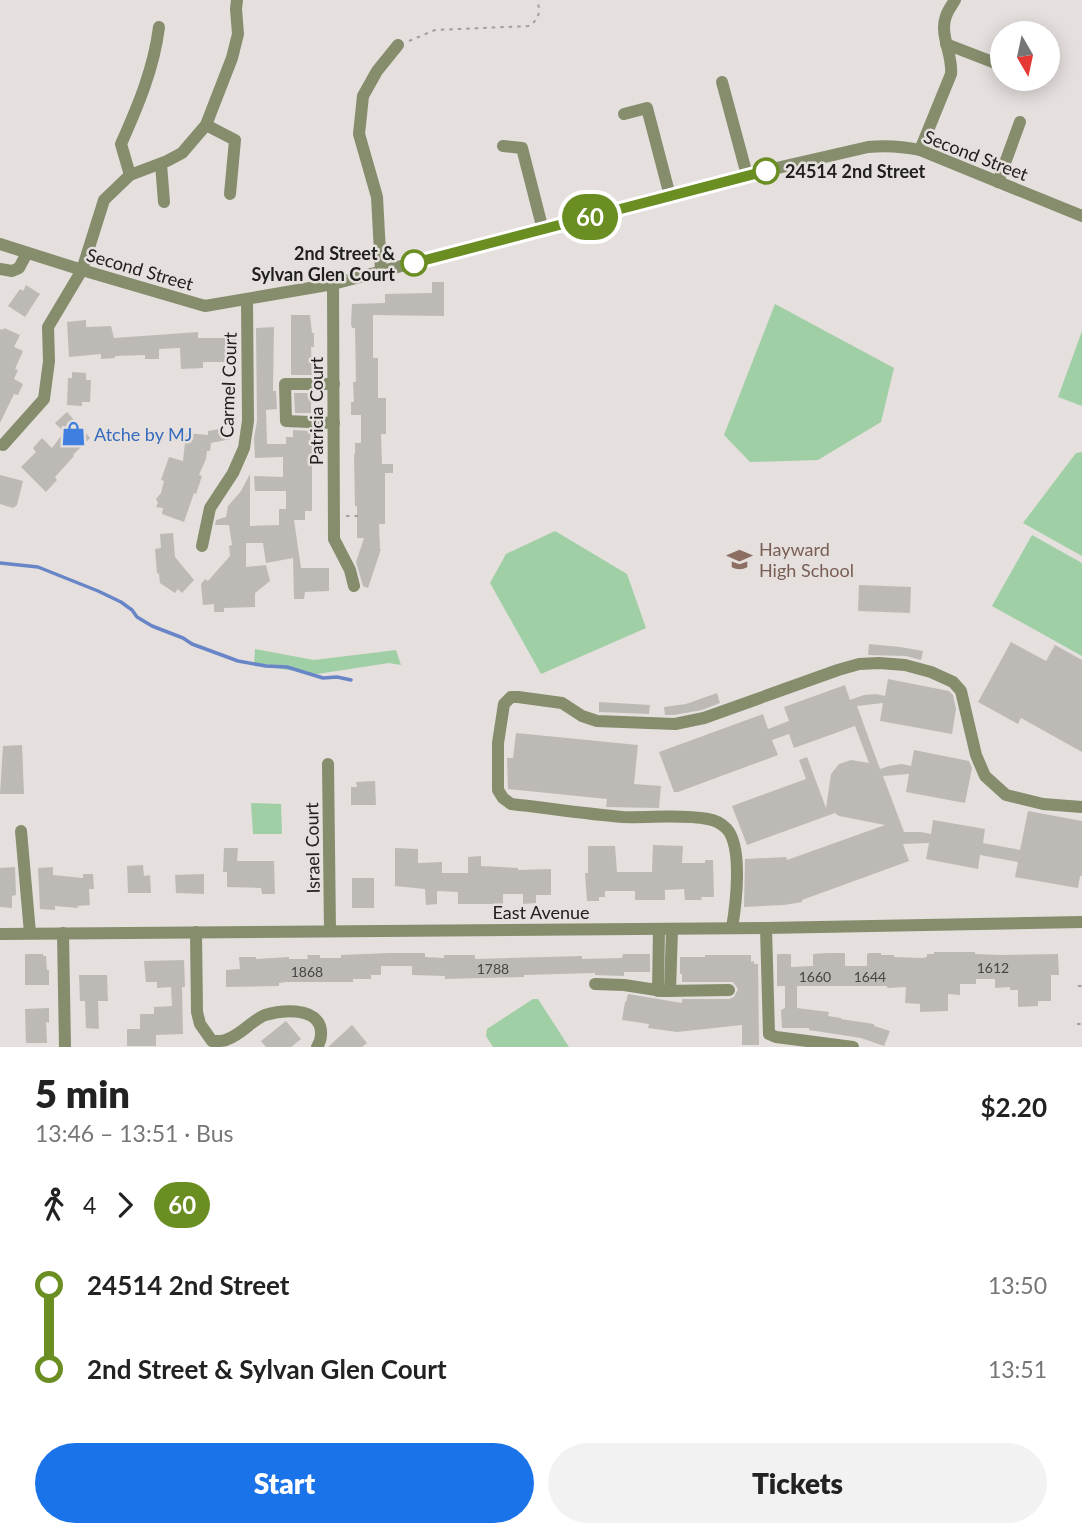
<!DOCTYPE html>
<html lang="en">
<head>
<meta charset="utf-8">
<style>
  :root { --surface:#fff; --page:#f2f2f2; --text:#222; --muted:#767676; --accent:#1a73e8 }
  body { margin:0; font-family:Lato,sans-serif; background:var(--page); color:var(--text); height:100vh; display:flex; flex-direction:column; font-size:26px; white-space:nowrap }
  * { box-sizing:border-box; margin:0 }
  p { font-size:23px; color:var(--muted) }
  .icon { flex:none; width:38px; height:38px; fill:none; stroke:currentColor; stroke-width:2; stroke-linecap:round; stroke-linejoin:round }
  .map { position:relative; height:1047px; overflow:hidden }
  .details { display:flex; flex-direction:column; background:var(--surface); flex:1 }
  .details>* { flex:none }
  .badge { padding:0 14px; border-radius:23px; font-size:24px; line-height:46px }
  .needle { width:46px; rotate:171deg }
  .controls { position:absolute; left:990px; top:21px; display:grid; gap:14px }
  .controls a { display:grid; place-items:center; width:70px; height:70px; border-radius:50%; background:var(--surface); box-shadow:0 4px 18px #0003; font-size:35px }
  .map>.badge { position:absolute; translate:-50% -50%; box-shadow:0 0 0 4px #fff }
  .legs { display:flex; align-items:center; gap:10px; height:77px; padding:0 35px; font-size:23px }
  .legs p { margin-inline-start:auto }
  .summary { display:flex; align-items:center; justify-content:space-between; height:119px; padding:0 35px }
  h1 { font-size:38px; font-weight:800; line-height:52px }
  .primary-button { display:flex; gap:14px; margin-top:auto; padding:14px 35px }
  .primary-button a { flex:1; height:80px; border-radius:42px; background:var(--accent); color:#fff; font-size:28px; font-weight:800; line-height:80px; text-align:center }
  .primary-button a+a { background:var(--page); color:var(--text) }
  ul { padding:0 35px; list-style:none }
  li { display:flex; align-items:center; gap:24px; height:84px; font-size:26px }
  li i { display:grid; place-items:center; width:10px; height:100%; margin:0 9px; background:currentColor }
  li i::after { content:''; width:18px; height:18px; margin:-9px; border:5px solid; border-radius:50%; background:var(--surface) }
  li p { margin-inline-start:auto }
  li:first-child i { background:linear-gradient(#0000 50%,currentColor 0) }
  li:last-child i { background:linear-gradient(currentColor 50%,#0000 0) }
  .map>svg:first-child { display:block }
  .green { fill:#a0cfa6 }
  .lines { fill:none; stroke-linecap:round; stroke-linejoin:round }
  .stream { stroke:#6886c7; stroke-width:3.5 }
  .building { fill:#bdbab6 }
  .path { stroke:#a29e9c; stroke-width:2; stroke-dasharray:3.5 5; stroke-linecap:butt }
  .minor { stroke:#858d6d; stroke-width:12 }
  .line-1-casing { stroke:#fff; stroke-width:16 }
  .line-1 { stroke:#6b8e23; stroke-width:10 }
  .stop-1-dot { fill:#fff; stroke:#6b8e23; stroke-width:3.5 }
  .labels { text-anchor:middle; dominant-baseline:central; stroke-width:5; stroke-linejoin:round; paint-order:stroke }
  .number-label { font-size:14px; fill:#484645 }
  .street-label { font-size:18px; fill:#21201f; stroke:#e5dfdd }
  .stop-label { font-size:18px; font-weight:bold; fill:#21201f; stroke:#e5dfdd; text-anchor:start }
  .shop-label { font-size:18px; fill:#366cbe; stroke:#e5dfdd; text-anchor:start }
  .education-label { font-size:18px; fill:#785e54; stroke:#e5dfdd; text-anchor:start }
</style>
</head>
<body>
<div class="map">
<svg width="1082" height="1047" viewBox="0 0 1082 1047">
  <rect width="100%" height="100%" fill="#e5dfdd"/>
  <!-- green -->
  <g class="green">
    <polygon points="775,304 894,368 881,422 818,460 750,462 724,435"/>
    <polygon points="1082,331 1082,406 1058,397"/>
    <polygon points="1082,452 1082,556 1023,523 1076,453"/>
    <polygon points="555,531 627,574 646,628 541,674 490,583 506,554"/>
    <polygon points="1032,535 1082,563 1082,656 992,606"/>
    <polygon points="255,649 314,660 396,650 401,665 389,663 317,674 254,665"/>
    <polygon points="251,803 281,804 282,834 253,834"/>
    <polygon points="533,999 538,999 569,1047 493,1047 486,1036 487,1029"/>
  </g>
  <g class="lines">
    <!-- stream -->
    <polyline class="stream" points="0,563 38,567 98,591 121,602 132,610 137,617 152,626 183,638 192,644 238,661 266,666 287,667 323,678 337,677 351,680"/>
  </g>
  <!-- building -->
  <g class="building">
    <polygon points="432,282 444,282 444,316 373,315 373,358 378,358 378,398 386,398 386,434 381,434 382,464 393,464 393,473 385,473 385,524 379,524 380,549 381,549 368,588 363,586 356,562 364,538 357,538 357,506 355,506 354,454 355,454 355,443 361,443 361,415 351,415 351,402 354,402 353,382 356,382 355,328 352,328 351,324 352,304 385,303 385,294 432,293"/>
    <polygon points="26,285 40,294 25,317 8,306 20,289 23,291"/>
    <polygon points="291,315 310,315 312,333 314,333 314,347 311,347 312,375 291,375"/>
    <polygon points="86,320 86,327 111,326 114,338 198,332 198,338 236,338 236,352 225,352 225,362 203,362 203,368 181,369 180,348 159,349 159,359 145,359 145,355 115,356 115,358 101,359 101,354 69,357 67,322"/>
    <polygon points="274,327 273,391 276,391 277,409 266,410 267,444 286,444 286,437 293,437 293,430 311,431 310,444 312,444 312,511 305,511 305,520 294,520 301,568 329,568 329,591 305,592 304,599 294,599 293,558 266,563 263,543 246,543 246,567 266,565 270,581 255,593 255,607 224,608 224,612 214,612 214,604 203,605 201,584 205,579 208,581 230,556 229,546 232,545 229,525 215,525 216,520 226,517 228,506 241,491 250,474 250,526 279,525 279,509 286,509 286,491 255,491 254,476 283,477 283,457 255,458 254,438 257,421 256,328"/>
    <polygon points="4,328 20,335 14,347 23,351 15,369 18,370 14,379 23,384 18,395 14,394 0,423 0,329 3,330"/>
    <polygon points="72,372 86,373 86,380 91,380 90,402 82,402 82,406 67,405 68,378 72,378"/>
    <polygon points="294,393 311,393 311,413 295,413"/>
    <polygon points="67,412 90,438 73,455 74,456 55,477 57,480 46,492 21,467 36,452 33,448 42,438 52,448 64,432 55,423"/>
    <polygon points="224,428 225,436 231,436 231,439 211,443 210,451 207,451 206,459 199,475 202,476 196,494 194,493 184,522 162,514 163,508 156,507 158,503 156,499 161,493 164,481 161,480 169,457 183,461 186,433 208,435 208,431"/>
    <polygon points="0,475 23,481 17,505 13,508 0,504"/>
    <polygon points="173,533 175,557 194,580 182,593 178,589 175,593 160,583 159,574 157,573 155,549 161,548 160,534"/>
    <polygon points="859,585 911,587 910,613 858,611"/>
    <polygon points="1011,642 1046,661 1055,645 1082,660 1082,752 1021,718 1018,724 978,702"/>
    <polygon points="869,644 900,647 923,651 921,660 906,656 868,655"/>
    <polygon points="888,679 949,691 953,695 956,709 952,734 880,721 883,703 857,706 880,769 889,766 902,764 911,766 914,750 969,761 972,768 965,803 906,792 909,774 883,776 904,832 921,832 931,834 933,820 985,829 983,843 1020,850 1028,811 1082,821 1082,876 1080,876 1078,888 1015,877 1018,862 980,855 978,869 926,859 929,843 903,844 909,861 802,900 802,902 784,905 744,907 745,859 786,857 787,860 885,825 839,816 835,813 747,845 732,806 806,779 799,760 807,757 826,808 831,774 839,764 851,760 869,763 855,726 794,748 789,734 772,740 778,755 678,792 674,792 659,752 763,714 768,729 789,721 784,707 845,685 850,700 864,695 876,694 885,696"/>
    <polygon points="717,693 720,703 702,710 674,715 665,715 664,707 686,704"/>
    <polygon points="599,702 650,705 649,714 599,712"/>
    <polygon points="516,733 638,745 634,784 661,786 659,808 606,807 607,799 508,789 507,758 513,758"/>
    <polygon points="22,745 24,794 0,794 3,746"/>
    <polygon points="375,781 376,805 351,805 351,787 357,787 356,782"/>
    <polygon points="653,845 683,846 682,863 705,863 705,860 713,860 714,897 701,897 702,900 685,900 684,889 665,890 665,900 635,900 635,891 605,891 605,897 599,897 599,901 587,901 585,873 588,873 588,846 615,846 617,872 652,872"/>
    <polygon points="224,848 238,848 237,861 274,861 275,894 262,894 261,888 227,887 227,872 223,872"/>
    <polygon points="395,848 418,849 418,863 442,862 442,873 468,873 468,857 481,856 481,866 518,868 518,870 551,869 551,895 536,895 536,903 523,904 523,894 503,894 503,904 458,904 458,892 437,891 437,904 426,905 425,889 395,886"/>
    <polygon points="143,865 144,876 150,875 151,893 128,893 127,866"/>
    <polygon points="15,867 16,895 12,896 12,908 0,907 0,868"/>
    <polygon points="53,867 53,875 83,878 83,874 93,874 94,889 89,889 90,905 77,906 78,908 55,906 55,910 40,909 38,868"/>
    <polygon points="204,874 204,894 176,893 175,875"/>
    <rect x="352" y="878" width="22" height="30"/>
    <polygon points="934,952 975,952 975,954 1000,955 1058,954 1059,975 1051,975 1051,1001 1038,1001 1038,1006 1018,1007 1018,990 1010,990 1010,987 995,988 995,979 976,979 976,984 960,984 960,995 948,994 948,1011 920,1012 920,1004 905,1003 906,987 888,988 886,986 797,986 797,1008 829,1012 828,1016 841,1018 841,1019 874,1024 874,1026 890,1031 884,1046 861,1038 809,1030 809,1028 782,1028 781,1010 785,1008 785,986 777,986 777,954 791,954 791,967 813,966 813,954 827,953 845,953 845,966 867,966 867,954 870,953 881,953 881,955 894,955 894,957 922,958 927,957 927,954 934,954"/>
    <polygon points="390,953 425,953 425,957 444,958 444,955 475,955 475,959 582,956 582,959 622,958 623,954 650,954 650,972 624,972 624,976 595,975 595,973 524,975 524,977 445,979 445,976 412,975 412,966 381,966 381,975 371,975 371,979 353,979 353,982 287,982 279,983 279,986 226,987 226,970 240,969 239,957 256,957 256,959 289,957 289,959 308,959 307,955 320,955 320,958 341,958 341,955"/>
    <polygon points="25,954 43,954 43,956 46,956 47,970 49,970 49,985 25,985"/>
    <polygon points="705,955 751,955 751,962 754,961 754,964 758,964 759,1045 742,1045 742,1025 677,1032 648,1028 649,1024 622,1020 625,1002 626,1002 628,994 682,1003 682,999 729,999 734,997 738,989 733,982 682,982 682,974 680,974 680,957 705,957"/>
    <polygon points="184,960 185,987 182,987 183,1034 156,1035 156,1046 127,1046 127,1029 140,1029 140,1014 154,1014 154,1007 172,1006 171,987 157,988 157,982 146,982 144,961"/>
    <polygon points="79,975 107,975 108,1001 98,1001 99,1029 86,1028 85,1001 80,1001"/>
    <polygon points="49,1008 49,1023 46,1022 47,1043 26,1043 25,1009"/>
    <polygon points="286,1021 301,1039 291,1047 266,1047 261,1041"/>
    <polygon points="352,1025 367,1043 362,1047 328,1047"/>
  </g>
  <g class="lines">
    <!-- path -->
    <g class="path">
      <path d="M 409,41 L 435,30 L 530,26 C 539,18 541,12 537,0"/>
      <polyline points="346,516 362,516"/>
      <polyline points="1078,986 1082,986"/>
      <polyline points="1077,1024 1082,1024"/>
    </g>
    <!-- minor -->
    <g class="minor">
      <polyline points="946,44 1003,66"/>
      <polyline points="722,82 747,175"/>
      <polyline points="624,114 647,108 670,196"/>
      <polyline points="206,125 235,140 230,194"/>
      <polyline points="503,146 522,148 543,230"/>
      <path d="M 920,150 L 951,74 C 953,54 939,35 946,16 C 948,10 952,5 955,0"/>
      <polyline points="161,164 164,202"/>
      <path d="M 130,175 L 121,144 C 138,106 154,68 159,27"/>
      <polyline points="998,182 1020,122"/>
      <path d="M 0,244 L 82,270 L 205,306 L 333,284 L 747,175 L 868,147 C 887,145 901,146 920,150 L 1082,216"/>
      <polyline points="0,269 12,271 19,268 27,253"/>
      <polyline points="381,271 377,197 359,134 363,96 377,71 398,45"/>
      <polyline points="333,284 334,539 350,570 354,586"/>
      <polyline points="334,384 285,384 286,421 334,423"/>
      <polyline points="3,445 44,399 49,361 48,327 82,270 104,200 130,175 167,161 182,153 206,125 232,58 238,34 236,9 237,0"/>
      <polyline points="202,546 210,508 233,473 244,448 248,421 247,300"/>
      <polyline points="328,764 330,931"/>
      <polyline points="21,831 30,933"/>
      <path d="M 732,928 C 736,904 743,848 727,829 C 722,824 715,820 708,819 C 680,814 651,818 623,817 C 585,814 548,808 511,804 L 503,798 L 498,790 L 498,743 L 504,704 L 511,697 L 518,697 L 562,703 L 582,716 L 597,721 L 675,724 L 704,718 L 838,670 L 859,664 L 879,663 L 905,665 L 931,672 L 953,682 L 961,691 L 976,755 L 985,776 L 1006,795 L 1043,804 L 1082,807"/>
      <polyline points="766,928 769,1034 776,1037 853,1047"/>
      <path d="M 196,932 L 197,1012 L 200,1024 L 212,1041 C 217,1041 223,1042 228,1039 C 242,1034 251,1021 265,1015 C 281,1010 313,1007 320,1026 C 322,1033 321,1041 317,1047"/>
      <polyline points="63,933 65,1047"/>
      <polyline points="0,934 766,928 1082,922"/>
      <polyline points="595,984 624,985 663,991 729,990"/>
      <polyline points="658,991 659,929"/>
      <polyline points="670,991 672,929"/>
    </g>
  </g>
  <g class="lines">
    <defs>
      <polyline id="line-1" points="414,263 766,171"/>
    </defs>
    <!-- line-1 casing -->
    <use href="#line-1" class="line-1-casing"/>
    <!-- line-1 -->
    <use href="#line-1" class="line-1"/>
  </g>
  <!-- icons -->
  <defs>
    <symbol id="shop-bare" viewBox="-9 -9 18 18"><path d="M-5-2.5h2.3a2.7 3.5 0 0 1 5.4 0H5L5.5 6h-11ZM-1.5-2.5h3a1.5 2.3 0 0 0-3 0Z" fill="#3f7fe0" stroke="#e5dfdd" stroke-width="2.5" paint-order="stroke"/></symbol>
    <symbol id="school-bare" viewBox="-9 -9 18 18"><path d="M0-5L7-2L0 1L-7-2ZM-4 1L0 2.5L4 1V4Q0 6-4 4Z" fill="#8d6e63" stroke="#e5dfdd" stroke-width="2.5" paint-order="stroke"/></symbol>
  </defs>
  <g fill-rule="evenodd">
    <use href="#shop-bare" x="56" y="416" width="35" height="35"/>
    <use href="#school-bare" x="722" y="542" width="35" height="35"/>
  </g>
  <!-- markers -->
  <g class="stop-1-dot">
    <circle cx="766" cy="171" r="12"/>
    <circle cx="414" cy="263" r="12"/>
  </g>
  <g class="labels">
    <!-- number labels -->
    <g class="number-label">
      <text x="993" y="967">1612</text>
      <text x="493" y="968">1788</text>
      <text x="307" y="971">1868</text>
      <text x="815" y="976">1660</text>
      <text x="870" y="976">1644</text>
    </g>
    <!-- street labels -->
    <g class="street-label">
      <text transform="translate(976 155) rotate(21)">Second Street</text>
      <text transform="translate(140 269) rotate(16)">Second Street</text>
      <text transform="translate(228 385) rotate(-88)">Carmel Court</text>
      <text transform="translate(316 411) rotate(-90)">Patricia Court</text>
      <text transform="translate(312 848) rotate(-91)">Israel Court</text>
      <text x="541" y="912">East Avenue</text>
    </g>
    <!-- stop labels -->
    <g class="stop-label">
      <text x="785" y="171">24514 2nd Street</text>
      <text x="395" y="253" text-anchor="end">2nd Street &amp;<tspan x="395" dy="21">Sylvan Glen Court</tspan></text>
    </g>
    <!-- shop labels -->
    <g class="shop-label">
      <text x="94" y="434">Atche by MJ</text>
    </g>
    <!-- education labels -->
    <g class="education-label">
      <text x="759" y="549">Hayward<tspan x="759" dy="21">High School</tspan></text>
    </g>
  </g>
</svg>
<div class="controls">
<a><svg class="needle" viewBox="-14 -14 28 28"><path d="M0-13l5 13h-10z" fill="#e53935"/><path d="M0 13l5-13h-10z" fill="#767676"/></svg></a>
</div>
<b class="badge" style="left:590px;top:217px;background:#6b8e23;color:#fff">60</b>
</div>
<section class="details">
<div class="summary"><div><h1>5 min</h1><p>13:46 – 13:51 · Bus</p></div><b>$2.20</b></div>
<div class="legs"><svg class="icon" aria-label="walk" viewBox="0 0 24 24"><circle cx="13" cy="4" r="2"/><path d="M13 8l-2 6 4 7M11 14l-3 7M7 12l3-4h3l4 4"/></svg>4<svg class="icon" aria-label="forward" viewBox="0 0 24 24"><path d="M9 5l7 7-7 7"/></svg><b class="badge" style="background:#6b8e23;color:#fff">60</b></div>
<ul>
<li><i style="color:#6b8e23"></i><b>24514 2nd Street</b><p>13:50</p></li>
<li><i style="color:#6b8e23"></i><b>2nd Street &amp; Sylvan Glen Court</b><p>13:51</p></li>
</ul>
<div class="primary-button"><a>Start</a><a>Tickets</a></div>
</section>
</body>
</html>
